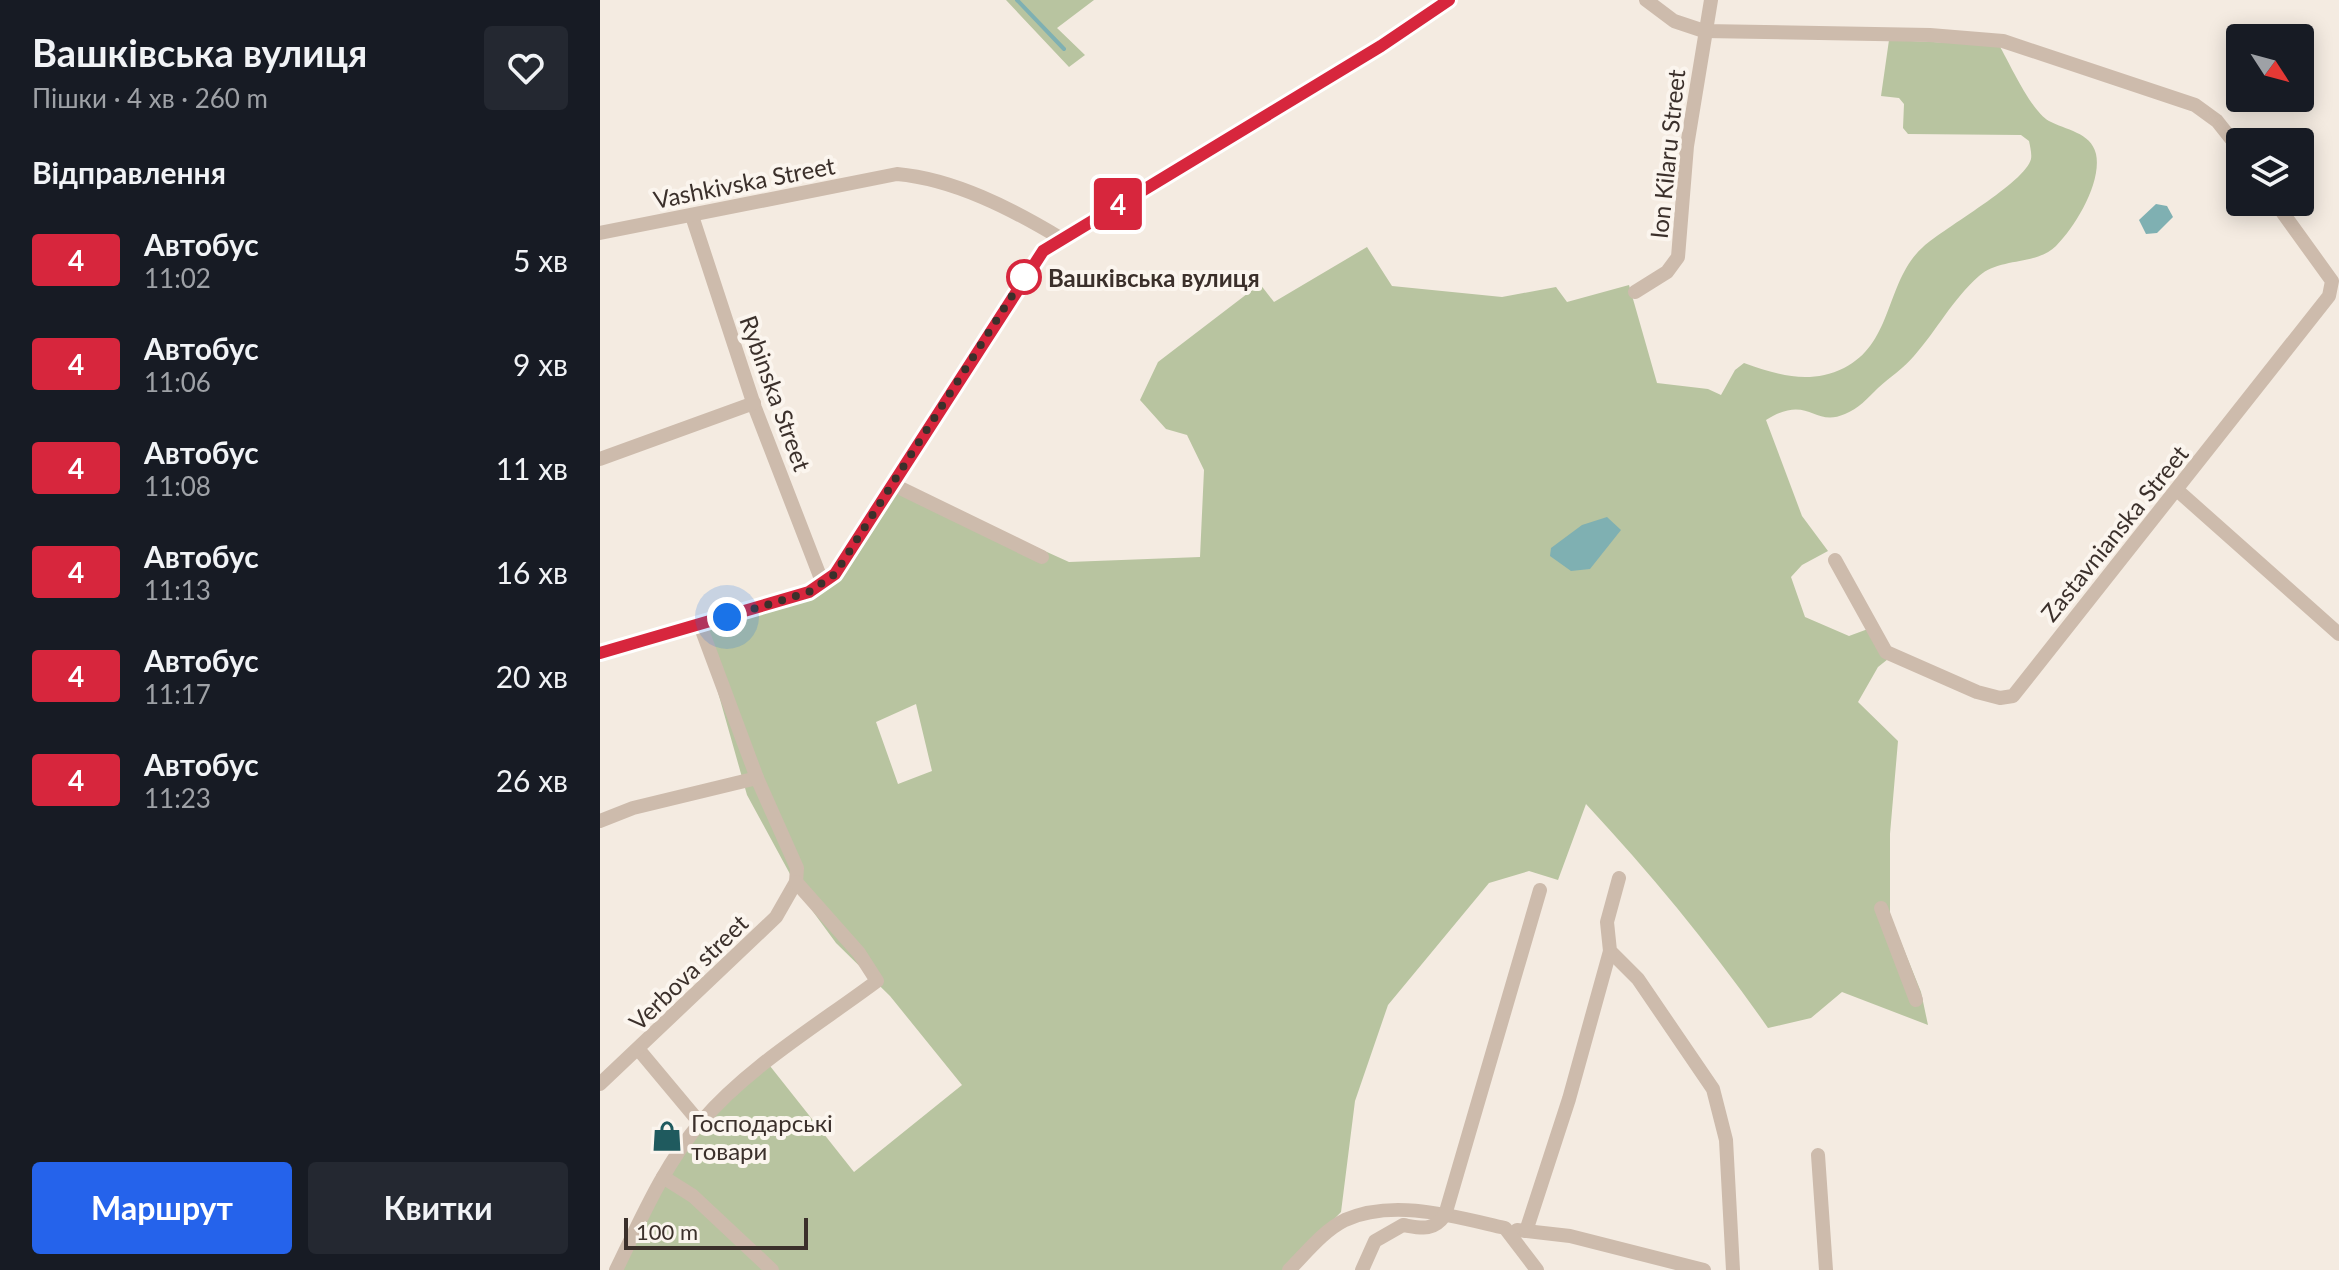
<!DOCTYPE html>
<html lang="uk">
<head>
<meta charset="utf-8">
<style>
  :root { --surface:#171b24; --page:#242831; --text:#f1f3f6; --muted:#9ea1a6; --accent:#2563eb }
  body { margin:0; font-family:Lato,sans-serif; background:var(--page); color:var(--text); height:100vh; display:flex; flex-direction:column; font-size:30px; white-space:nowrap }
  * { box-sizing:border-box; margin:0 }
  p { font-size:26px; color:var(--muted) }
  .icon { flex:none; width:44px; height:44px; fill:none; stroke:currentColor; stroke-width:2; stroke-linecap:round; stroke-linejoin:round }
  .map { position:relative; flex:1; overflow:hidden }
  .sheet { display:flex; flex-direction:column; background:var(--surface); width:600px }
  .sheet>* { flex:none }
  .badge { padding:0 16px; border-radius:6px; font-size:28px; line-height:52px }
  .needle { width:52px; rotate:126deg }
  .controls { position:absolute; left:1626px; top:24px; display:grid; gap:16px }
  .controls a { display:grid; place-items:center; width:88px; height:88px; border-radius:8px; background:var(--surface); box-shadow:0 4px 20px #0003; font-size:40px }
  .scale { position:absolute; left:24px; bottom:20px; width:184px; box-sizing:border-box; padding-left:8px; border:4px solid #3b302b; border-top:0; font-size:22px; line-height:28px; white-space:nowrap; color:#3b302b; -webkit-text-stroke:6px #fbf5ee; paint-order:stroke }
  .you { position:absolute; width:40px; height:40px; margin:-20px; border:6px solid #fff; border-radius:50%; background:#1a73e8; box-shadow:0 0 0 12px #1a73e833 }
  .map>.badge { position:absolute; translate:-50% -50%; box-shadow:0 0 0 4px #fff }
  h2 { padding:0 32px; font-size:30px; line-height:72px }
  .round { display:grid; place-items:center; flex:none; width:84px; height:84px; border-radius:8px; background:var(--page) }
  .overview { display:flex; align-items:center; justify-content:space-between; height:136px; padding:0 32px }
  h1 { font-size:38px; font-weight:700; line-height:60px }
  .cta { display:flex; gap:16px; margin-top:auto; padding:16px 32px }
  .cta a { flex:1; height:92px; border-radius:8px; background:var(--accent); color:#fff; font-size:32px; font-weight:700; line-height:92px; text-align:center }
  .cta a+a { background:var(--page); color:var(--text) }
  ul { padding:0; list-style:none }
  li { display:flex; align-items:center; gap:24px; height:104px; padding:0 32px }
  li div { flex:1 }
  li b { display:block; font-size:30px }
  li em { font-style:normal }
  li .badge { min-width:88px; font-weight:700; text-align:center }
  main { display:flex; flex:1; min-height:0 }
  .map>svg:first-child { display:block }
  .green { fill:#b8c4a0; fill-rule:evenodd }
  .water { fill:#7fb0b2 }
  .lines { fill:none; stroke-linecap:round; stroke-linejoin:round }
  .stream { stroke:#7fb0b2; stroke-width:4 }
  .minor { stroke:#cdbbac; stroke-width:14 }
  .line-casing { stroke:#fff; stroke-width:18 }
  .line { stroke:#d7263d; stroke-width:12 }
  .walk { stroke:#3b302b; stroke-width:8; stroke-dasharray:0 14.4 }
  .stop-dot { fill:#fff; stroke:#d7263d; stroke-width:4 }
  .labels { text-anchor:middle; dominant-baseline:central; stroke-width:8; stroke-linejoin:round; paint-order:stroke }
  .street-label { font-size:24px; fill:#3b302b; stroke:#fbf5ee }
  .stop-label { font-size:24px; font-weight:bold; fill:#3b302b; stroke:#fbf5ee; text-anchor:start }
  .poi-label { font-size:24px; fill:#3b302b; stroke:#fbf5ee; text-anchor:start }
</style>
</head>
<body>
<main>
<section class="sheet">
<div class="overview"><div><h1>Вашківська вулиця</h1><p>Пішки · 4 хв · 260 m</p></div><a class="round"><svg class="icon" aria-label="heart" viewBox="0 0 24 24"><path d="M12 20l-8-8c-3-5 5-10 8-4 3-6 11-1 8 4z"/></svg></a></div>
<h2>Відправлення</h2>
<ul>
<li><span class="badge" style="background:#d7263d;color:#fff">4</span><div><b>Автобус</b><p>11:02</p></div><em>5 хв</em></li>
<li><span class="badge" style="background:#d7263d;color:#fff">4</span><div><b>Автобус</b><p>11:06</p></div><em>9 хв</em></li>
<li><span class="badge" style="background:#d7263d;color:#fff">4</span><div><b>Автобус</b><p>11:08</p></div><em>11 хв</em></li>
<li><span class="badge" style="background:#d7263d;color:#fff">4</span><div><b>Автобус</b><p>11:13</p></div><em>16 хв</em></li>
<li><span class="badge" style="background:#d7263d;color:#fff">4</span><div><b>Автобус</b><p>11:17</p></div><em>20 хв</em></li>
<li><span class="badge" style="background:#d7263d;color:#fff">4</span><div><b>Автобус</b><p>11:23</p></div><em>26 хв</em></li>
</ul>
<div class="cta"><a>Маршрут</a><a>Квитки</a></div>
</section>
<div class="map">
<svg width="1739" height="1270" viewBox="0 0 1739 1270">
  <rect width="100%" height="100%" fill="#f4ebe1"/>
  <!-- green -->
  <g class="green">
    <polygon points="406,0 494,0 457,28 485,55 469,67"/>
    <path d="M 1289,40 L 1399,45 C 1410,64 1431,111 1449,121 C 1465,130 1491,132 1496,154 C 1502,182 1476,226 1456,246 C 1435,266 1401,257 1379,276 C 1352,300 1337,330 1314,356 C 1304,368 1290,377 1278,388 C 1268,398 1258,409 1245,414 C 1213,428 1209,393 1166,420 L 1202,516 L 1228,551 L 1202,565 L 1191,577 L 1205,617 L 1249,636 L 1276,626 L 1293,655 L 1278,667 L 1258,702 L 1298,741 L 1290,834 L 1290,915 L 1321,992 L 1328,1025 L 1242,992 L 1211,1018 L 1168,1028 C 1113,949 1052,875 986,804 L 958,880 L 929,871 L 889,883 L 788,1005 L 755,1101 L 741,1212 L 685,1270 L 16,1270 L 93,1125 L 170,1066 L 254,1172 L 362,1085 L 290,996 L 236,943 L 203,898 L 147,795 L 99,625 L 211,589 L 233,572 L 294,483 L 469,562 L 600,557 L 604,470 L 587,435 L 566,429 L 540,400 L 558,362 L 660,284 L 674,302 L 767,247 L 792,286 L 902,297 L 956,287 L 967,302 L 1029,285 L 1057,383 L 1108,389 L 1121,395 L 1135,370 L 1144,363 C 1178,375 1209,385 1244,368 C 1294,343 1285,281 1323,247 C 1345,227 1425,183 1431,159 C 1432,154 1430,146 1429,141 L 1421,135 L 1308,134 L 1303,128 L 1304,104 L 1299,98 L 1281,96 ZM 316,704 L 332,771 L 298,784 L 276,722 Z"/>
  </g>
  <!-- water -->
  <g class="water">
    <polygon points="1556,204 1567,206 1573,217 1557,233 1546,234 1539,220"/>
    <polygon points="1007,517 1021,530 990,569 971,571 950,556 951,548 982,525"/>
  </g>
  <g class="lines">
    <!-- stream -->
    <polyline class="stream" points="417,0 464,49"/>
    <!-- minor -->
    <g class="minor">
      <polyline points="1046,0 1074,21 1104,31 1330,35 1403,41 1595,105 1617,121 1640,150"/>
      <polyline points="92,216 155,408 223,584"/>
      <path d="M 0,233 L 297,174 C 354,179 412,209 460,238"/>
      <polyline points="1035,292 1067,272 1078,257 1087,146 1111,0"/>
      <polyline points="0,459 154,403"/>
      <polyline points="294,485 442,557"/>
      <polyline points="1577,490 1739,634"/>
      <polyline points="1235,560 1286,652 1377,692 1400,698 1413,696 1729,296 1732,281 1675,202"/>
      <polyline points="0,653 209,592 235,574 443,251 781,46 849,0"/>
      <polyline points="0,821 33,808 157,778"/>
      <polyline points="1019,878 1007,922 1010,951 1038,979 1113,1089 1126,1140 1133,1270"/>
      <polyline points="1281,908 1316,1000"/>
      <polyline points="39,1050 100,1123"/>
      <polyline points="0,1084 176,917 196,882 197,868 157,778 100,625"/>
      <polyline points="1218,1155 1226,1270"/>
      <polyline points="63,1177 93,1196 172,1270"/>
      <polyline points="917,1230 970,1236 1104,1270"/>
      <polyline points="926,1231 969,1099 1010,951"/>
      <path d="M 16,1270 C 41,1219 64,1165 101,1122 C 149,1066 218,1025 277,981 L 259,953 L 196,882"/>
      <path d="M 689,1270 C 706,1253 723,1231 745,1220 C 794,1198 856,1217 905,1228 L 937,1270"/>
      <path d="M 762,1270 L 775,1241 L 803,1225 C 821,1228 833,1232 845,1215 L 940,890"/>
    </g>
  </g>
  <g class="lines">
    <defs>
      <polyline id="line" points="0,653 209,592 235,574 443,251 781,46 849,0"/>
    </defs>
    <!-- line casing -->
    <use href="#line" class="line-casing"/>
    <!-- line -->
    <use href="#line" class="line"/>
    <!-- walk -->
    <polyline class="walk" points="127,617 209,592 235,574 424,277"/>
  </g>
  <!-- icons -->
  <defs>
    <symbol id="shop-bare" viewBox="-9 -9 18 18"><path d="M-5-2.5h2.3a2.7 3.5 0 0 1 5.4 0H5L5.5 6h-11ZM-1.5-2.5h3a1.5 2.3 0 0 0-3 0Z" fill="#1f5a5e" stroke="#fbf5ee" stroke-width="2.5" paint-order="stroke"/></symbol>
  </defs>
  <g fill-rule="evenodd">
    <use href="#shop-bare" x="45" y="1114" width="44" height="44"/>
  </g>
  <!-- markers -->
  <circle class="stop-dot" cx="424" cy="277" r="16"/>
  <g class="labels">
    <!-- street labels -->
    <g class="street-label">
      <text transform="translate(1067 154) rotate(-84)">Ion Kilaru Street</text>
      <text transform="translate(144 182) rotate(-11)">Vashkivska Street</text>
      <text transform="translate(176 393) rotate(70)">Rybinska Street</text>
      <text transform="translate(1514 533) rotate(-51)">Zastavnianska Street</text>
      <text transform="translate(88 972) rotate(-44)">Verbova street</text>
    </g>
    <!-- stop labels -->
    <g class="stop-label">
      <text x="448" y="277">Вашківська вулиця</text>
    </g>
    <!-- poi labels -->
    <g class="poi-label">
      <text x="91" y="1122">Господарські<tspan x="91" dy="28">товари</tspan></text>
    </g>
  </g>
</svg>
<div class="controls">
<a><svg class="needle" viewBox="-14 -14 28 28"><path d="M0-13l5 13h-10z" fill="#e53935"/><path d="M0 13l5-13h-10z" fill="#9ea1a6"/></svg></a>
<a><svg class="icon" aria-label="layers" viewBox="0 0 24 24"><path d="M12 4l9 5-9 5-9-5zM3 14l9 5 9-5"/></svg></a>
</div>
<div class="scale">100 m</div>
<div class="you" style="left:127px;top:617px"></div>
<b class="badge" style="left:518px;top:204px;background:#d7263d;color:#fff">4</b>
</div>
</main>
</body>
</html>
